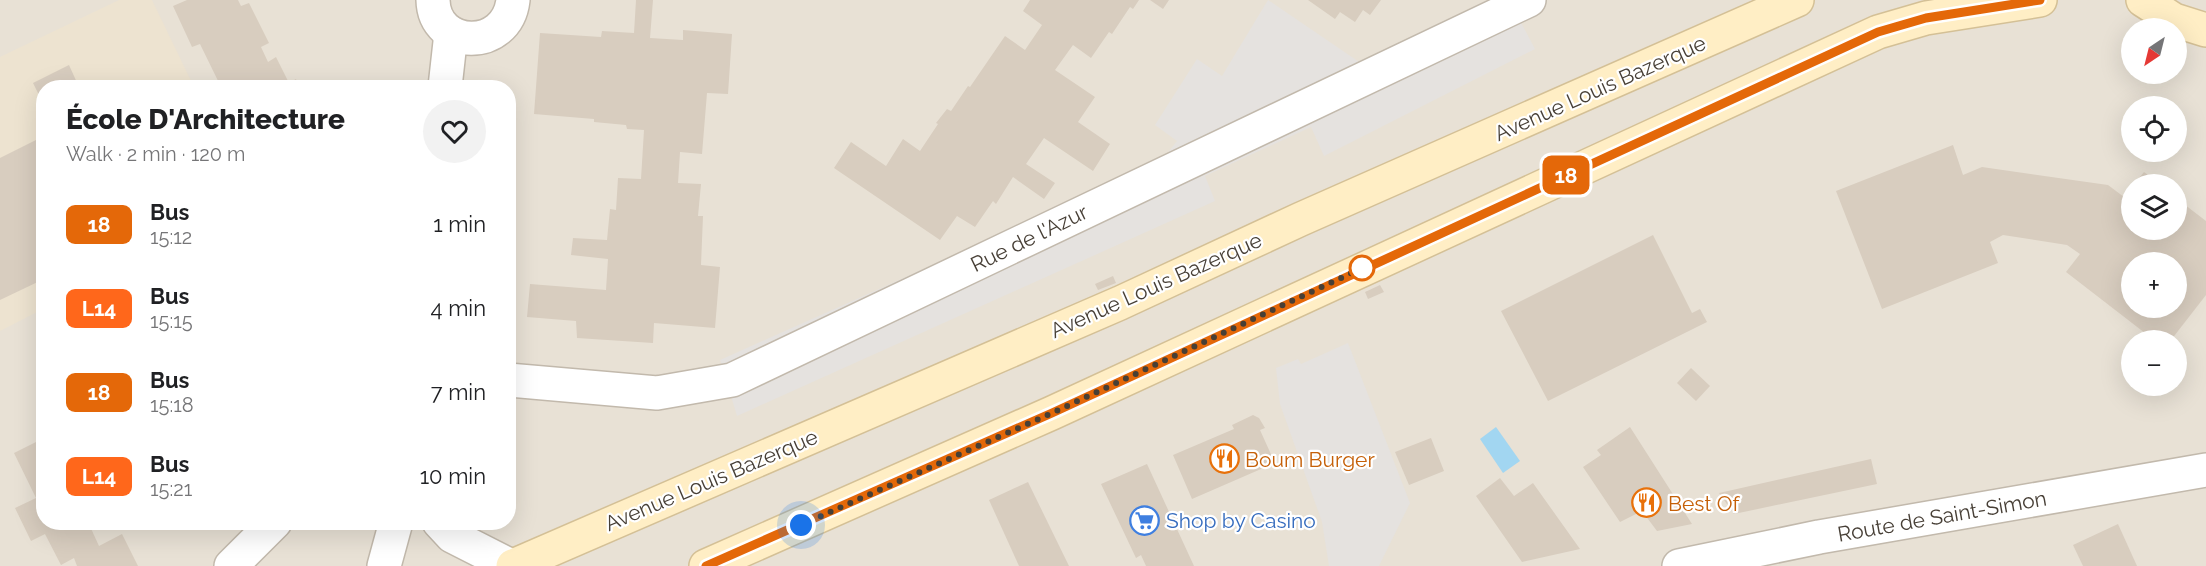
<!DOCTYPE html>
<html lang="en">
<head>
<meta charset="utf-8">
<style>
  :root { --surface:#fff; --page:#f2f2f2; --text:#202124; --muted:#757577 }
  body { margin:0; font-family:Raleway,sans-serif; background:var(--page); color:var(--text); height:100vh; display:flex; flex-direction:column; font-size:22px; white-space:nowrap }
  * { box-sizing:border-box; margin:0 }
  p { font-size:20px; color:var(--muted) }
  .icon { flex:none; width:33px; height:33px; fill:none; stroke:currentColor; stroke-width:2; stroke-linecap:round; stroke-linejoin:round }
  .map { position:relative; flex:1; overflow:hidden }
  .side { position:absolute; left:36px; top:80px; width:480px; height:450px; display:flex; flex-direction:column; background:var(--surface); border-radius:24px; box-shadow:0 6px 24px #0002 }
  .side>* { flex:none }
  .badge { padding:0 12px; border-radius:9px; font-size:21px; line-height:39px }
  .needle { width:39px; rotate:215deg }
  .tools { position:absolute; left:2121px; top:18px; display:grid; gap:12px }
  .tools a { display:grid; place-items:center; width:66px; height:66px; border-radius:50%; background:var(--surface); box-shadow:0 6px 24px #0002; font-size:30px }
  .you { position:absolute; width:30px; height:30px; margin:-15px; border:4px solid #fff; border-radius:50%; background:#1a73e8; box-shadow:0 0 0 9px #1a73e833 }
  .map>.badge { position:absolute; translate:-50% -50%; box-shadow:0 0 0 3px #fff }
  .round { display:grid; place-items:center; flex:none; width:63px; height:63px; border-radius:32px; background:var(--page) }
  .overview { display:flex; align-items:center; justify-content:space-between; height:102px; padding:0 30px }
  h1 { font-size:28px; font-weight:800; line-height:45px }
  ul { padding:0; list-style:none }
  li { display:flex; align-items:center; gap:18px; height:84px; padding:0 30px }
  li div { flex:1 }
  li b { display:block; font-size:22px }
  li em { font-style:normal }
  li .badge { min-width:66px; font-weight:700; text-align:center }
  .map>svg:first-child { display:block }
  .residential { fill:#e8e1d5; fill-rule:evenodd }
  .education { fill:#ede3d0 }
  .parking { fill:#e5e2df }
  .water { fill:#a2d6f1 }
  .building { fill:#d8cdbf; fill-rule:evenodd }
  .lines { fill:none; stroke-linecap:round; stroke-linejoin:round }
  .street-casing { stroke:#c2b9ac; stroke-width:36 }
  .secondary-casing { stroke:#d4c096; stroke-width:36 }
  .street { stroke:#fff; stroke-width:33 }
  .secondary { stroke:#ffeec5; stroke-width:33 }
  .line-casing { stroke:#fff; stroke-width:14 }
  .line { stroke:#e46809; stroke-width:9 }
  .walk { stroke:#473f36; stroke-width:6; stroke-dasharray:0 10.8 }
  .stop-dot { fill:#fff; stroke:#e46809; stroke-width:3 }
  .labels { text-anchor:middle; dominant-baseline:central; stroke-width:4.5; stroke-linejoin:round; paint-order:stroke }
  .street-label { font-size:21px; fill:#473f36; stroke:#fff }
  .food-label { font-size:21px; fill:#c56008; stroke:#fff; text-anchor:start }
  .shop-label { font-size:21px; fill:#366cbe; stroke:#fff; text-anchor:start }
</style>
</head>
<body>
<div class="map">
<svg width="2206" height="566" viewBox="0 0 2206 566">
  <rect width="100%" height="100%" fill="#f4efe7"/>
  <!-- residential -->
  <path class="residential" d="M 0,0 L 2206,0 L 2206,566 L 0,566 ZM 2132,28 L 2176,28 L 2176,74 L 2132,74 ZM 44,87 L 508,87 L 508,522 L 44,522 ZM 2132,106 L 2176,106 L 2176,152 L 2132,152 ZM 2132,184 L 2176,184 L 2176,230 L 2132,230 ZM 2132,262 L 2176,262 L 2176,308 L 2132,308 ZM 2132,340 L 2176,340 L 2176,386 L 2132,386 Z"/>
  <!-- education -->
  <polygon class="education" points="119,0 152,0 194,87 44,87 43,309 0,331 0,57"/>
  <!-- parking -->
  <g class="parking">
    <polygon points="1268,0 1365,66 1509,0 1535,49 1324,156 1311,127 1205,176 1215,201 737,416 720,360 1159,164 1177,141 1155,125 1197,59 1222,76"/>
    <polygon points="1348,343 1410,503 1379,566 1329,566 1322,522 1280,404 1276,368 1298,359 1301,364"/>
  </g>
  <!-- water -->
  <polygon class="water" points="1496,427 1520,461 1503,473 1480,439"/>
  <!-- building -->
  <g class="building">
    <polygon points="187,0 238,0 241,6 249,3 269,43 261,47 268,62 276,57 289,83 296,79 299,87 221,87 200,44 192,47 173,6"/>
    <polygon points="636,0 653,0 650,38 683,40 683,30 732,34 728,94 707,93 702,154 680,152 678,183 701,184 698,216 703,216 701,265 720,267 715,328 654,323 653,343 577,338 576,321 527,317 530,284 606,290 608,259 571,255 573,238 607,240 610,209 616,210 618,178 641,179 644,130 627,129 626,125 594,122 594,119 534,114 540,33 601,37 602,31 634,33"/>
    <polygon points="1030,0 1139,0 1133,9 1130,7 1112,34 1109,32 1091,58 1073,45 1055,70 1095,97 1078,122 1110,144 1093,171 1044,138 1026,164 1055,183 1044,199 1013,177 996,204 993,201 975,227 957,216 940,240 834,168 851,142 886,166 903,139 920,151 938,124 936,123 947,109 951,111 968,86 970,87 1005,36 1025,50 1042,25 1023,11"/>
    <polygon points="1150,0 1169,0 1163,9"/>
    <polygon points="1308,0 1381,0 1370,15 1363,10 1355,22 1340,12 1335,19"/>
    <polygon points="69,65 79,87 44,87 44,105 33,83"/>
    <polygon points="44,136 44,279 0,300 0,158"/>
    <path d="M 1953,145 L 1963,175 L 1982,167 L 2108,185 L 2124,197 L 2132,187 L 2132,230 L 2176,230 L 2176,198 L 2206,221 L 2206,295 L 2171,340 L 2154,340 L 2066,272 L 2080,254 L 2067,245 L 2003,235 L 1990,242 L 1998,263 L 1882,309 L 1836,191 ZM 2132,262 L 2176,262 L 2176,308 L 2132,308 Z"/>
    <polygon points="2144,172 2160,184 2134,184"/>
    <polygon points="1653,235 1692,313 1700,309 1707,322 1548,401 1501,311"/>
    <polygon points="1113,276 1116,283 1098,290 1095,284"/>
    <polygon points="1380,285 1384,292 1368,299 1365,292"/>
    <polygon points="1691,368 1710,386 1696,401 1677,383"/>
    <polygon points="1253,415 1259,418 1265,428 1260,430 1275,463 1192,499 1173,455 1234,429 1232,425"/>
    <polygon points="1630,427 1692,524 1657,531 1642,511 1620,522 1583,467 1601,455 1597,450"/>
    <polygon points="44,438 44,522 88,522 99,546 122,534 138,566 77,566 74,558 61,565 45,534 31,541 15,508 36,498 14,453"/>
    <polygon points="1431,438 1444,471 1409,485 1395,452"/>
    <polygon points="1871,459 1877,484 1734,514 1719,493"/>
    <polygon points="1147,464 1194,566 1146,566 1141,555 1136,558 1101,484"/>
    <polygon points="1500,478 1514,496 1533,483 1580,549 1522,562 1476,496"/>
    <polygon points="1028,482 1069,566 1019,566 989,500"/>
    <polygon points="2118,524 2137,566 2083,566 2073,545"/>
  </g>
  <g class="lines">
    <defs>
      <g id="street">
        <path d="M 433,0 C 434,50 507,52 513,0"/>
        <polyline points="445,87 451,33"/>
        <polyline points="508,380 657,393 732,380 1529,0"/>
        <polyline points="439,522 452,536 511,566"/>
        <polyline points="231,566 275,522"/>
        <polyline points="384,566 396,522"/>
        <polyline points="1679,566 1819,537 2206,470"/>
      </g>
      <g id="secondary">
        <polyline points="2143,0 2174,20 2206,30"/>
        <polyline points="513,566 1120,303 1301,219 1797,0"/>
        <polyline points="706,566 1052,413 1878,32 1926,18 2040,0"/>
      </g>
    </defs>
    <!-- street casing -->
    <use href="#street" class="street-casing"/>
    <!-- secondary casing -->
    <use href="#secondary" class="secondary-casing"/>
    <!-- street -->
    <use href="#street" class="street"/>
    <!-- secondary -->
    <use href="#secondary" class="secondary"/>
  </g>
  <g class="lines">
    <defs>
      <polyline id="line" points="706,566 1052,413 1878,32 1926,18 2040,0"/>
    </defs>
    <!-- line casing -->
    <use href="#line" class="line-casing"/>
    <!-- line -->
    <use href="#line" class="line"/>
    <!-- walk -->
    <polyline class="walk" points="801,525 1052,413 1371,264 1362,268"/>
  </g>
  <!-- icons -->
  <defs>
    <symbol id="restaurant-ring" viewBox="-11 -11 22 22"><circle r="9.5" fill="#fff" stroke="#e8710a" stroke-width="1.5"/><path d="M-5-6h1v4h1v-4h1v4h1v-4h1v5L-1.5 .5V6h-2V.5L-5-1ZM5-6V6H3V1.5H1.5Q1.5-4 5-6Z" fill="#e8710a"/></symbol>
    <symbol id="supermarket-ring" viewBox="-11 -11 22 22"><circle r="9.5" fill="#fff" stroke="#3f7fe0" stroke-width="1.5"/><path d="M-6-5.5h2.5l.6 2H6L4.5 2H-2.5L-4.4-4H-6ZM-1.5 3.2a1.3 1.3 0 1 0 .1 0ZM3 3.2a1.3 1.3 0 1 0 .1 0Z" fill="#3f7fe0"/></symbol>
  </defs>
  <g fill-rule="evenodd">
    <use href="#restaurant-ring" x="1208" y="442" width="33" height="33"/>
    <use href="#restaurant-ring" x="1630" y="486" width="33" height="33"/>
    <use href="#supermarket-ring" x="1128" y="504" width="33" height="33"/>
  </g>
  <!-- markers -->
  <circle class="stop-dot" cx="1362" cy="268" r="12"/>
  <g class="labels">
    <!-- street labels -->
    <g class="street-label">
      <text transform="translate(1600 88) rotate(-24)">Avenue Louis Bazerque</text>
      <text transform="translate(1029 238) rotate(-26)">Rue de l'Azur</text>
      <text transform="translate(1156 285) rotate(-24)">Avenue Louis Bazerque</text>
      <text transform="translate(711 480) rotate(-23)">Avenue Louis Bazerque</text>
      <text transform="translate(1942 516) rotate(-10)">Route de Saint-Simon</text>
    </g>
    <!-- food labels -->
    <g class="food-label">
      <text x="1245" y="459">Boum Burger</text>
      <text x="1668" y="503">Best Of</text>
    </g>
    <!-- shop labels -->
    <g class="shop-label">
      <text x="1166" y="520">Shop by Casino</text>
    </g>
  </g>
</svg>
<div class="tools">
<a><svg class="needle" viewBox="-14 -14 28 28"><path d="M0-13l5 13h-10z" fill="#e53935"/><path d="M0 13l5-13h-10z" fill="#757577"/></svg></a>
<a><svg class="icon" aria-label="locate" viewBox="0 0 24 24"><circle cx="12" cy="12" r="6"/><path d="M12 2v4M12 18v4M2 12h4M18 12h4"/></svg></a>
<a><svg class="icon" aria-label="layers" viewBox="0 0 24 24"><path d="M12 4l9 5-9 5-9-5zM3 14l9 5 9-5"/></svg></a>
<a>+</a>
<a>−</a>
</div>
<div class="you" style="left:801px;top:525px"></div>
<b class="badge" style="left:1566px;top:175px;background:#e46809;color:#fff">18</b>
<section class="side">
<div class="overview"><div><h1>École D'Architecture</h1><p>Walk · 2 min · 120 m</p></div><a class="round"><svg class="icon" aria-label="heart" viewBox="0 0 24 24"><path d="M12 20l-8-8c-3-5 5-10 8-4 3-6 11-1 8 4z"/></svg></a></div>
<ul>
<li><span class="badge" style="background:#e46809;color:#fff">18</span><div><b>Bus</b><p>15:12</p></div><em>1 min</em></li>
<li><span class="badge" style="background:#ff671b;color:#fff">L14</span><div><b>Bus</b><p>15:15</p></div><em>4 min</em></li>
<li><span class="badge" style="background:#e46809;color:#fff">18</span><div><b>Bus</b><p>15:18</p></div><em>7 min</em></li>
<li><span class="badge" style="background:#ff671b;color:#fff">L14</span><div><b>Bus</b><p>15:21</p></div><em>10 min</em></li>
</ul>
</section>
</div>
</body>
</html>
